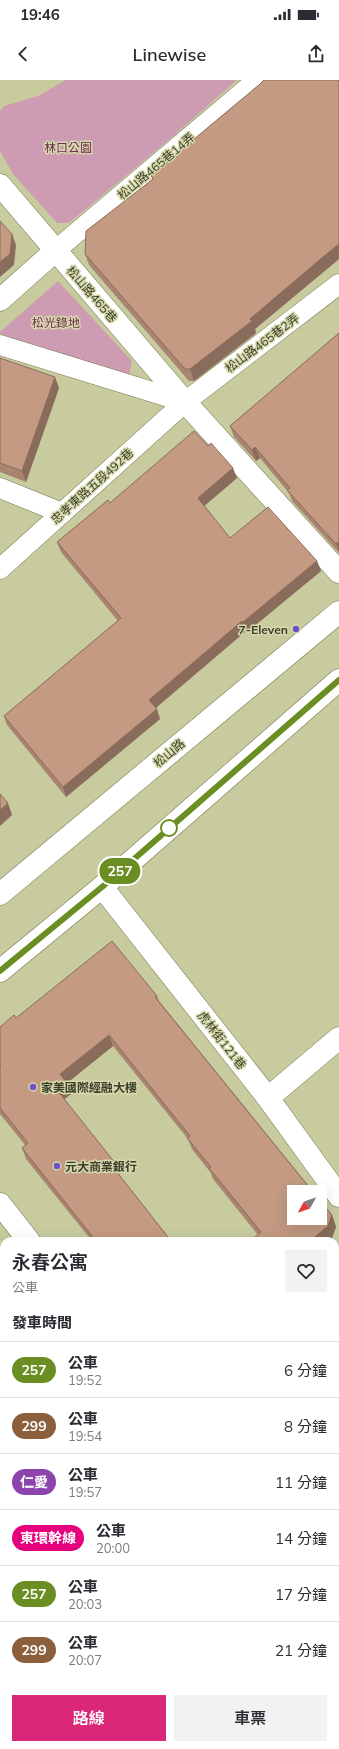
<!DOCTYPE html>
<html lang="zh-TW">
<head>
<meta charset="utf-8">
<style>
  :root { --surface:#fff; --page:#f2f2f3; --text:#2b2b33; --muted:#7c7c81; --line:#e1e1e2; --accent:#db2777 }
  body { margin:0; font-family:Mulish,"Noto Sans TC",sans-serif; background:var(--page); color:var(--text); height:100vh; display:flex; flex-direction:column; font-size:15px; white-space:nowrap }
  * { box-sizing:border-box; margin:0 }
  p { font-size:13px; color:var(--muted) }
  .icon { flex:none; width:22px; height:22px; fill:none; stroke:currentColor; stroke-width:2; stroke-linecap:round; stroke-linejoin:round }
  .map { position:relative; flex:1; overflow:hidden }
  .sheet { position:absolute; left:0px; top:1157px; width:339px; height:512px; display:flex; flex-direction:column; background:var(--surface); border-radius:12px 12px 0 0; box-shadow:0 4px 16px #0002 }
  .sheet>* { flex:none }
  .badge { padding:0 8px; border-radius:13px; font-size:14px; line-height:26px }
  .needle { width:26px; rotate:230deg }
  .tools { position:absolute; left:287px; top:1105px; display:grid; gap:8px }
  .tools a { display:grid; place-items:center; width:40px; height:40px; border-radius:0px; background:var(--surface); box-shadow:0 4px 16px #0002; font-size:20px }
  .map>.badge { position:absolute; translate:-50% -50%; box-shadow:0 0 0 2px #fff }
  h2 { padding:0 12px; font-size:15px; line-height:36px }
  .round { display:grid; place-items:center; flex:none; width:42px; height:42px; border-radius:0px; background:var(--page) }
  .overview { display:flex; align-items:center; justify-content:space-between; height:68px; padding:0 12px }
  h1 { font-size:19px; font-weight:600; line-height:30px }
  .cta { display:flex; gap:8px; margin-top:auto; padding:8px 12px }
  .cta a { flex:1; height:46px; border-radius:0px; background:var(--accent); color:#fff; font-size:16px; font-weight:600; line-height:46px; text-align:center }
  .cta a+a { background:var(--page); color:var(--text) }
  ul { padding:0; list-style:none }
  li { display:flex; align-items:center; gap:12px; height:56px; padding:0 12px; border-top:1px solid var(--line) }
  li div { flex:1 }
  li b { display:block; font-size:15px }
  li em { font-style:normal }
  li .badge { min-width:44px; font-weight:700; text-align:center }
  .status { display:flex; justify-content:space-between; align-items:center; height:28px; padding:0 20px; background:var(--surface); direction:ltr }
  .status svg { height:11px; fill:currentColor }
  header { display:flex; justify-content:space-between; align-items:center; height:52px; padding:0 12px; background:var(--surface); font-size:18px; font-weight:600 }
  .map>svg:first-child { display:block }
  .green { fill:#ce9cb2 }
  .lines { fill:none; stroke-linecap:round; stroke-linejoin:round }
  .lane-casing { stroke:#75784e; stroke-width:21 }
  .street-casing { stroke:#75784e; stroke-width:23 }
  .secondary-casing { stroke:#75784e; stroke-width:23 }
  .primary-casing { stroke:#75784e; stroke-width:23 }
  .lane { stroke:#fff; stroke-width:20 }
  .street { stroke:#fff; stroke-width:22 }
  .secondary { stroke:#fff; stroke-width:22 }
  .primary { stroke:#fff; stroke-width:22 }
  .wall { fill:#a98470 }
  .shaded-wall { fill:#896c5b }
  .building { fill:#c49a82; stroke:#896c5b }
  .line-casing { stroke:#fff; stroke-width:9 }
  .line { stroke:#6b8e23; stroke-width:6 }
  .poi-dot { fill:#7050c9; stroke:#d4d8aa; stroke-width:1.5 }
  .stop-dot { fill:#fff; stroke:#6b8e23; stroke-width:2 }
  .labels { text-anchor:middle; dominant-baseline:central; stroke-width:3; stroke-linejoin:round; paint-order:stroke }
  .park-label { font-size:12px; fill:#72274e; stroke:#d4d8aa }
  .street-label { font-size:12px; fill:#3c3d2b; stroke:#d4d8aa }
  .poi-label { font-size:12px; font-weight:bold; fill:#3c3d2b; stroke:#d4d8aa; text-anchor:start }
</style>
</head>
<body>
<div class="status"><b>19:46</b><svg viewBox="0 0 49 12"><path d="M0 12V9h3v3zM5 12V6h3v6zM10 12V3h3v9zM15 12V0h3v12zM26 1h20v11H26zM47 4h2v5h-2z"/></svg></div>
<header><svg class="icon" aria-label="back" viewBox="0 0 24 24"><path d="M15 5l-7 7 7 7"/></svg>Linewise<svg class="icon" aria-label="share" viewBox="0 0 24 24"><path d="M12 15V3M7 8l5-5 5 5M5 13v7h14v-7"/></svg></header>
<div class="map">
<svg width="339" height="1669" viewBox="0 0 339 1669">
  <rect width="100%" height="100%" fill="#c7cb9e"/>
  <!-- green -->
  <g class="green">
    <polygon points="66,0 237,0 164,64 69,143 57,143 13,94 0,71 0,31 4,26 38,16"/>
    <polygon points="58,201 132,281 129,297 0,254 0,252"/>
  </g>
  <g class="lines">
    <defs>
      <g id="lane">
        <polyline points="55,171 257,0"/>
        <polyline points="0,265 185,322"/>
        <polyline points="0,408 62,433"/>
        <polyline points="0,489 185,322 339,204"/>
      </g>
      <g id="street">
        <polyline points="0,105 185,322 339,492"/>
        <polyline points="0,220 55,171"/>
        <polyline points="102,807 268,1018 339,1116"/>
        <polyline points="268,1018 339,958"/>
        <polyline points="335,1183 339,1180"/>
        <polyline points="0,1436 4,1433"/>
        <polyline points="0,1632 4,1637"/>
        <polyline points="26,1665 29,1669"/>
      </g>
      <g id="secondary">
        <polyline points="0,814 339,532"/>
        <polyline points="0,891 102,807 339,600"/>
      </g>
      <g id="primary">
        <polyline points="0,1124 29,1161"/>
        <polyline points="0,1201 4,1206"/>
        <polyline points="335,1573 339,1578"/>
        <polyline points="335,1642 339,1648"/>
      </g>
    </defs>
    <!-- lane casing -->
    <use href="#lane" class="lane-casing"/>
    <!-- street casing -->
    <use href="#street" class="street-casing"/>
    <!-- secondary casing -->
    <use href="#secondary" class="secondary-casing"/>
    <!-- primary casing -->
    <use href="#primary" class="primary-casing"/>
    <!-- lane -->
    <use href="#lane" class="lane"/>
    <!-- street -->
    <use href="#street" class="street"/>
    <!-- secondary -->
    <use href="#secondary" class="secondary"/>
    <!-- primary -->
    <use href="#primary" class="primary"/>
  </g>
  <!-- wall -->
  <g class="wall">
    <polygon points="339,0 339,179 255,249 256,253 194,301 189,301 89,185 85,174 152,99 151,95"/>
    <polygon points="339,253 339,473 292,421 289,413 260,378 256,381 234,357 230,346"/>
    <polygon points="0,278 59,308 26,402 0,392"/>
    <polygon points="208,366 237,398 204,426 230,458 317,481 321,491 247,552 246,551 156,628 160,639 66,717 7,645 4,636 118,541 61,472 57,462 110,423"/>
    <polygon points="157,916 159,921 332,1135 336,1147 332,1158 328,1161 250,1161 258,1155 213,1099 211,1093 192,1069 188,1059 113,966 67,1003 71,1014 64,1019 120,1096 171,1161 92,1161 26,1079 22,1068 25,1065 0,1034 0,947 16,938"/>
    <polygon points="339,1319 339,1472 335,1467 335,1322"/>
    <polygon points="4,1471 4,1527 0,1523 0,1474"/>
    <polygon points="107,1665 178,1665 181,1668 307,1669 110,1669"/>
  </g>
  <!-- shaded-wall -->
  <g class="shaded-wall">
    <polygon points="12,154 16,165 14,185 0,197 0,182"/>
    <polygon points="339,164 339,179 255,249 256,253 194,301 190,289 323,177"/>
    <polygon points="55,297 59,308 26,402 22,391"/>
    <polygon points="255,367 260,378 256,381 252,370"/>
    <polygon points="233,388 237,398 202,428 198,418"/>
    <polygon points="338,462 339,464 339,471 336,464"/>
    <polygon points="317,481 321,491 247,552 243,542"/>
    <polygon points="242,541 246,551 153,630 149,620"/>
    <polygon points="157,629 160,639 66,717 63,707"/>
    <polygon points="8,723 12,735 0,746 0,730"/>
    <polygon points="109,955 113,966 67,1003 71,1014 61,1022 57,1010 60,994"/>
    <polygon points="116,1084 120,1096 113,1087"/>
    <polygon points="332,1135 336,1147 332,1158 328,1161 310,1161"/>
    <polygon points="339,1256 339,1270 335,1273 335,1259"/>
    <polygon points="4,1367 4,1381 0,1384 0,1370"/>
  </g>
  <!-- building -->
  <g class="building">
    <polygon points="264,0 339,0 339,164 323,177 250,239 252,241 190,289 185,289 85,174 86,151 153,99 151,95 260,4"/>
    <polygon points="0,141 12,154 10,174 0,182"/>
    <polygon points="339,253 339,463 338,462 336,464 287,410 290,408 255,367 252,370 230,346"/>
    <polygon points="0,278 55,297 22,391 0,383"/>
    <polygon points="194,351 208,366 211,363 233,388 198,418 230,458 268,427 317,481 243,542 242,541 149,620 157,629 63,707 4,636 121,538 57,462 108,420 110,423"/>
    <polygon points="0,714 8,723 0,730"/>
    <polygon points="112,861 157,916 155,917 313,1112 294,1112 294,1138 320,1138 320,1121 332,1135 328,1146 310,1161 250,1161 261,1152 209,1088 211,1087 187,1058 190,1056 109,955 60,994 67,1003 57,1010 116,1084 113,1087 171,1161 96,1161 22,1068 28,1063 0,1028 0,985 1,985 0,984 0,947 14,935 16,938"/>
    <polygon points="339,1205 339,1256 335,1259 335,1208"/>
    <polygon points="0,1314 4,1319 4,1367 0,1370"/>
    <polygon points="339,1319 339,1466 335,1461 335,1322"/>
    <polygon points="4,1471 4,1521 0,1516 0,1474"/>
    <polygon points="112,1665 178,1665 181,1668 184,1665 304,1665 307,1669 115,1669"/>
  </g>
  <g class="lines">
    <defs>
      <polyline id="line" points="0,891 102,807 339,600"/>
    </defs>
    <!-- line casing -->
    <use href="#line" class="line-casing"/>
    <!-- line -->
    <use href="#line" class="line"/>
  </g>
  <!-- markers -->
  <g class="poi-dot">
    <circle cx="296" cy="549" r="4"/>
    <circle cx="33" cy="1007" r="4"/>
    <circle cx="57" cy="1086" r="4"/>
  </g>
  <circle class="stop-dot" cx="169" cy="748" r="8"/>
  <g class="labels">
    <!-- park labels -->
    <g class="park-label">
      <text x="68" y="67">林口公園</text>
      <text x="56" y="242">松光錄地</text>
    </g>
    <!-- street labels -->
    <g class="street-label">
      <text transform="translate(156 86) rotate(-40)">松山路465巷14弄</text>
      <text transform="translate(92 214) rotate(49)">松山路465巷</text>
      <text transform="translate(262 263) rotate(-37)">松山路465巷2弄</text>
      <text transform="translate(92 406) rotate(-42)">忠孝東路五段492巷</text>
      <text transform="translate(169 673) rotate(-40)">松山路</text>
      <text transform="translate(222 960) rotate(52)">虎林街121巷</text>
    </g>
    <!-- poi labels -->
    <g class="poi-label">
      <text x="288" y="549" text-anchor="end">7-Eleven</text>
      <text x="41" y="1007">家美國際經融大樓</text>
      <text x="65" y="1086">元大商業銀行</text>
    </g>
  </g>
</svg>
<div class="tools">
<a><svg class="needle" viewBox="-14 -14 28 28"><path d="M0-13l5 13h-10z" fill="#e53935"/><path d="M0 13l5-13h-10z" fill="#7c7c81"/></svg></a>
</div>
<b class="badge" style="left:120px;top:791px;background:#6b8e23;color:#fff">257</b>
<section class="sheet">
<div class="overview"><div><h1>永春公寓</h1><p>公車</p></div><a class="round"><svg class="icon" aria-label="heart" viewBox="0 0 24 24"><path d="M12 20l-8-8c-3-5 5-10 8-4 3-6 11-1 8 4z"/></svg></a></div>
<h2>發車時間</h2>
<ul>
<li><span class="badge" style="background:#6b8e23;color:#fff">257</span><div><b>公車</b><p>19:52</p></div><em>6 分鐘</em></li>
<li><span class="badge" style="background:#8b5e3c;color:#fff">299</span><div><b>公車</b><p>19:54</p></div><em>8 分鐘</em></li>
<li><span class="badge" style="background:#8e44ad;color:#fff">仁愛</span><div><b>公車</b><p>19:57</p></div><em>11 分鐘</em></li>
<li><span class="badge" style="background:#e6007e;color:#fff">東環幹線</span><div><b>公車</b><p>20:00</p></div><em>14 分鐘</em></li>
<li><span class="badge" style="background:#6b8e23;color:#fff">257</span><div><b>公車</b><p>20:03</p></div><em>17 分鐘</em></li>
<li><span class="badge" style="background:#8b5e3c;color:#fff">299</span><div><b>公車</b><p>20:07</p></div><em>21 分鐘</em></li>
</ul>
<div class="cta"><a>路線</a><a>車票</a></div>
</section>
</div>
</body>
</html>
